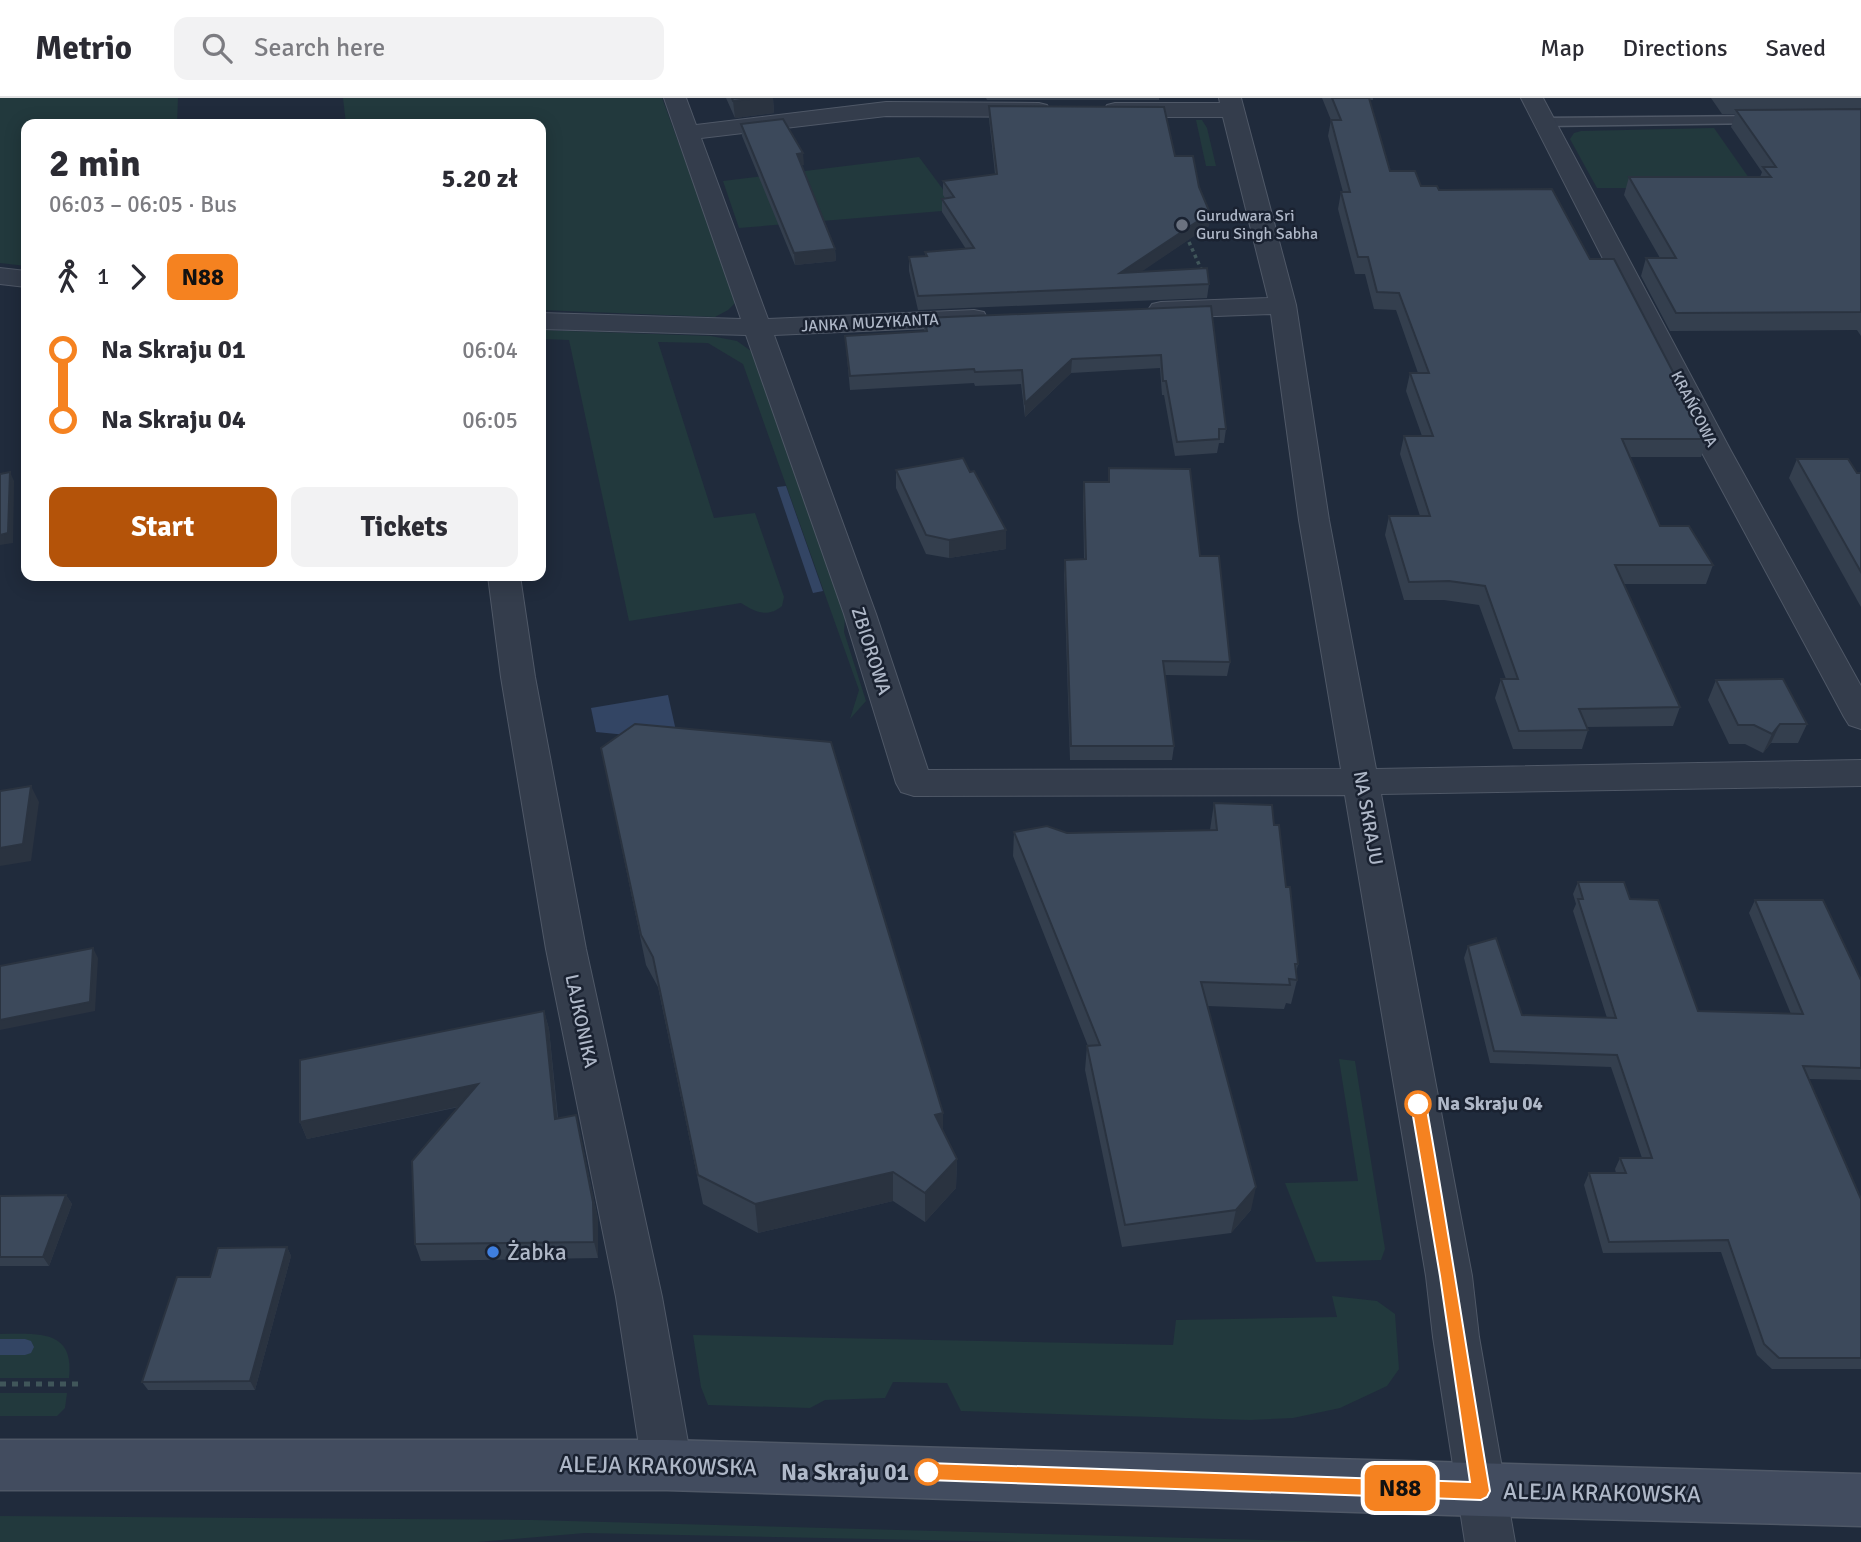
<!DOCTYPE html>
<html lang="en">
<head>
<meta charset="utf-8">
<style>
  :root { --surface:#fff; --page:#f2f2f3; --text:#2b2b33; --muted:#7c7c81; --line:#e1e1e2; --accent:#b45309 }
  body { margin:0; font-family:Signika,sans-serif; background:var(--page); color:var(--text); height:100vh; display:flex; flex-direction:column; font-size:26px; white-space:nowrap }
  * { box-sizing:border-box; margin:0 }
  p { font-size:23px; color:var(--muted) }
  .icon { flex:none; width:38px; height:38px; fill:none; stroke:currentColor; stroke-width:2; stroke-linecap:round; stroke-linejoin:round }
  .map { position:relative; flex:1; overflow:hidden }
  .panel { position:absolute; left:21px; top:21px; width:525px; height:462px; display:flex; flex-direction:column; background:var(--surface); border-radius:14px; box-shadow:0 4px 18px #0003 }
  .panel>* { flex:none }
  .badge { padding:0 14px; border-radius:10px; font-size:24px; line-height:46px }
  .map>.badge { position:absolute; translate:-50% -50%; box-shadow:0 0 0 4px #fff }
  .legs { display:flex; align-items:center; gap:10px; height:77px; padding:0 28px; font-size:23px }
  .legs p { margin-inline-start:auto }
  .head { display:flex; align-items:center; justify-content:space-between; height:119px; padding:0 28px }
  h1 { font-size:38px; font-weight:700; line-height:52px }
  .button { display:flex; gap:14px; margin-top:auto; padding:14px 28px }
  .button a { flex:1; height:80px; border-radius:14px; background:var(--accent); color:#fff; font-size:28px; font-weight:700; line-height:80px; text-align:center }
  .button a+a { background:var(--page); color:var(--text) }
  ul { padding:0 28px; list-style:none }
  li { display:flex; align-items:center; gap:24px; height:70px; font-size:26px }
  li i { display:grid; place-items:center; width:10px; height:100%; margin:0 9px; background:currentColor }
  li i::after { content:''; width:18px; height:18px; margin:-9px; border:5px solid; border-radius:50%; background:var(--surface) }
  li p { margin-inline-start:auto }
  li:first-child i { background:linear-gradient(#0000 50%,currentColor 0) }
  li:last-child i { background:linear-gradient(currentColor 50%,#0000 0) }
  header { display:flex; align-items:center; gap:42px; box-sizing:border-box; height:98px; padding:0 35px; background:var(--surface); border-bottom:2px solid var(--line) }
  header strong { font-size:33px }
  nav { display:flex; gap:38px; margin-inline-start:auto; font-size:24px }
  .search { width:490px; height:63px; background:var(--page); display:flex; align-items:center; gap:18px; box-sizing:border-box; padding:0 24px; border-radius:14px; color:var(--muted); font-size:26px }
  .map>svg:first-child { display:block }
  .green { fill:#22393d }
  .water { fill:#334564 }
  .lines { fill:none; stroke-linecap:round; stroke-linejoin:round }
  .stream { fill:#334564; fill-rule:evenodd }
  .lane-casing { stroke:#4f5867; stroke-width:3 }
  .street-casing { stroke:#4f5867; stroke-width:2 }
  .secondary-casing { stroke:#4f5867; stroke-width:3 }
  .path-far1 { stroke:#40565a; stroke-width:3.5; stroke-dasharray:3.5 3.5; stroke-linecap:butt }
  .path { stroke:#40565a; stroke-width:5; stroke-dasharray:6 6; stroke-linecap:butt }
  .lane { fill:#343d4c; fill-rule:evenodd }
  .street { fill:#343d4c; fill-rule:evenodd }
  .secondary { fill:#424c5f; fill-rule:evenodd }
  .wall { fill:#343f4e }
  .shaded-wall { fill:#2a3340 }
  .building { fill:#3c495b; stroke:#2a3340; stroke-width:2 }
  .line-1 { fill:#f58220; stroke:#fff; stroke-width:2 }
  .worship-dot { fill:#6b7280; stroke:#1a2231; stroke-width:2.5 }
  .stop-1-dot { fill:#fff; stroke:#f58220; stroke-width:3.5 }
  .shop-dot { fill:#3f7fe0; stroke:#1a2231; stroke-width:2.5 }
  .labels { text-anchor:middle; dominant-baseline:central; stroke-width:5; stroke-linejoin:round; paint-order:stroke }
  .far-poi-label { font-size:16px; fill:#afb8c8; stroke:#1a2231; text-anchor:start }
  .far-street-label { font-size:16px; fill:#afb8c8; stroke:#1a2231 }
  .street-label { font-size:19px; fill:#afb8c8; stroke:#1a2231 }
  .stop-label { font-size:19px; font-weight:bold; fill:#afb8c8; stroke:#1a2231; text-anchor:start }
  .near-poi-label { font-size:23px; fill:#afb8c8; stroke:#1a2231; text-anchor:start }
  .near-street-label { font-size:23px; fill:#afb8c8; stroke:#1a2231 }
  .near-stop-label { font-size:23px; font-weight:bold; fill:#afb8c8; stroke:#1a2231; text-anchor:end }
</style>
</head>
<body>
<header>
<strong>Metrio</strong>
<div class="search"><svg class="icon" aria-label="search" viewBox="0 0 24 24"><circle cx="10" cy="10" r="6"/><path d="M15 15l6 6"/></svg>Search here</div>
<nav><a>Map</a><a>Directions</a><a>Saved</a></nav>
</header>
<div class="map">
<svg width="1861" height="1444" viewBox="0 0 1861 1444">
  <rect width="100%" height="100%" fill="#202b3c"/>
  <!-- green -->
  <g class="green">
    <polygon points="0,0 178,0 177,26 26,26 26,168 0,165"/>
    <polygon points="343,0 662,0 737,203 728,212 715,219 541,212 541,26 346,26"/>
    <polygon points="1196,22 1202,22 1207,30 1216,68 1206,68"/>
    <polygon points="1714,30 1756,90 1597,90 1570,41 1574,35 1581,33"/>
    <polygon points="919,59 942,90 954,112 739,130 723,83"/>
    <path d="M 541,232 L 711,238 L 737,243 L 751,253 L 846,501 L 844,534 L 866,603 L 850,621 L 859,592 L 743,266 L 708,245 L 658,244 L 714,420 L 755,415 L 784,499 L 782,508 C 768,520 755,514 741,505 L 629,523 L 569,242 L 541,241 Z"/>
    <polygon points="1339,961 1355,963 1385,1151 1381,1162 1316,1164 1285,1085 1358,1083"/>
    <polygon points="1332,1198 1377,1203 1395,1216 1399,1271 1387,1288 1340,1310 1293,1320 1250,1322 961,1313 947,1285 893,1284 885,1300 825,1302 810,1310 708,1307 701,1289 693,1237 1173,1247 1176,1222 1337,1219"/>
    <path d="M 0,1236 C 36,1236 75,1230 69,1280 L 0,1280 Z"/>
    <polygon points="0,1295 67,1295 65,1310 57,1318 0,1318"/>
    <polygon points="0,1418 533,1422 1334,1444 1018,1444 585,1435 478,1444 0,1444"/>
  </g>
  <!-- water -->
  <g class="water">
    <polygon points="786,388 823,493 813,495 777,389"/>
    <polygon points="668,597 678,642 596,634 591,610"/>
  </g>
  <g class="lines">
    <!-- stream -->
    <polygon class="stream" points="0,1241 25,1241 31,1243 34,1249 31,1255 25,1257 0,1257"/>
    <defs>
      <polygon id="lane" points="1758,18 1764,22 1762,25 1546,28 1540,24 1546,20"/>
      <g id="street">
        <polygon points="664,0 686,0 696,27 886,4 1039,5 1047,7 1050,12 1047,17 1039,19 886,18 701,40 768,221 974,212 984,214 987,220 984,226 974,228 774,237 876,516 928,672 1341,671 1299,422 1271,216 1161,220 1152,218 1148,212 1152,206 1161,204 1268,200 1223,19 1115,19 1107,17 1104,12 1107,7 1115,5 1220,5 1219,0 1241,0 1296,207 1329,422 1376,671 1861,662 1861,688 1381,696 1472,1178 1479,1239 1515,1444 1465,1444 1433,1239 1426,1178 1345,697 914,698 901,694 896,685 844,516 746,237 541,231 541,215 741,221"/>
        <polygon points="1521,0 1543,0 1731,353 1861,588 1861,631 1849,627 1844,619 1701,353"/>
        <polygon points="0,170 26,173 26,189 0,186"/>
        <polygon points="488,478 520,478 535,579 586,851 662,1199 692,1367 684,1384 667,1391 650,1384 642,1367 616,1199 546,851 501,579"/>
      </g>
      <polygon id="secondary" points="0,1342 667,1342 1861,1376 1861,1428 1481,1418 667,1392 0,1392"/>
    </defs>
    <!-- lane casing -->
    <use href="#lane" class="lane-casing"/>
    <!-- street casing -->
    <use href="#street" class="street-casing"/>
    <!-- secondary casing -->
    <use href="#secondary" class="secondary-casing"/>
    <!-- path-far1 -->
    <polyline class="path-far1" points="1189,144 1202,173"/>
    <!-- path -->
    <polyline class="path" points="0,1286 84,1286"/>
    <!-- lane -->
    <use href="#lane" class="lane"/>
    <!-- street -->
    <use href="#street" class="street"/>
    <!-- secondary -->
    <use href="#secondary" class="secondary"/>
  </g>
  <!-- wall -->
  <g class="wall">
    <polygon points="726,0 773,0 774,15 735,20"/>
    <polygon points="986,0 1159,0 1159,2 987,2"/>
    <polygon points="1322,0 1373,0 1373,2 1369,2 1390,73 1421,88 1439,92 1590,161 1708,341 1701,359 1630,359 1660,428 1713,467 1706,486 1623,486 1680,609 1673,628 1587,629 1588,632 1582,651 1513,651 1495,600 1501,581 1506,581 1479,507 1444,502 1404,502 1385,437 1389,418 1420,418 1400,356 1404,338 1422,338 1406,293 1410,275 1418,275 1396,212 1374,211 1365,176 1355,176 1338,111 1341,94 1343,94 1328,38 1331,22"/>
    <polygon points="1711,0 1861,0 1861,238 1857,232 1670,233 1641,178 1646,160 1660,160 1624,97 1629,79 1760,79 1762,74 1731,29 1735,16 1722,16"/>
    <polygon points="989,8 1175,58 1199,89 1210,115 1209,128 1140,174 1209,186 1207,200 918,212 909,173 909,159 925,158 925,154 966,151 942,114 942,101 945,100 943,97 943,83 995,76 989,21"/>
    <polygon points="741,26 804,67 801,67 835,151 836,163 795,167 742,38"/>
    <polygon points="1211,208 1226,331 1224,345 1219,345 1217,355 1175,358 1164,297 1162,297 1160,270 1071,275 1025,319 1021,286 975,288 974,285 850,292 845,238 924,233 924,220"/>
    <polygon points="1797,361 1861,375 1861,509 1789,380"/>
    <polygon points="1109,370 1200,458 1230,564 1227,578 1165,577 1174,648 1172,662 1070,662 1064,476 1065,462 1084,461 1083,397 1084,384 1108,384"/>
    <polygon points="896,372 1006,451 949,460 926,456 896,390"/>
    <polygon points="1716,582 1807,626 1798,645 1771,645 1763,655 1745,646 1729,646 1708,602"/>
    <polygon points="601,650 943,1034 957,1061 956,1090 925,1124 893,1103 758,1135 703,1106 658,889 646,867"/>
    <polygon points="1214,705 1274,727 1286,789 1298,866 1296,875 1297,882 1291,906 1286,905 1284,911 1208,908 1251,1112 1231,1135 1122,1149 1085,972 1087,948 1088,948 1013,758 1014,734 1067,735 1210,732"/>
    <polygon points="1578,784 1630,801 1698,913 1791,916 1749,815 1755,802 1861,882 1861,982 1808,981 1861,1101 1861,1271 1772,1271 1757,1257 1721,1154 1603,1155 1584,1087 1589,1075 1616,1075 1615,1071 1620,1060 1642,1060 1611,969 1490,965 1464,860 1468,848 1522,917 1607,920 1573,813 1576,806 1573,796"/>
    <polygon points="544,913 549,931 558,1020 580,1034 598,1121 598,1160 421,1163 415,1146 459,1009 307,1041 300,1024"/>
    <polygon points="66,1097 72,1106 49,1168 0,1168 0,1098"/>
    <polygon points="287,1149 291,1158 255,1292 148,1292 142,1284 210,1179"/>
  </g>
  <!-- shaded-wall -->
  <g class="shaded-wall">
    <polygon points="758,0 773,0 774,15 735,20 733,3"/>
    <polygon points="803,55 804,67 797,67 797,56"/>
    <polygon points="1210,115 1209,128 1119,189 1120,175"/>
    <polygon points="835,151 836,163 795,167 794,155"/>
    <polygon points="1072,261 1071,275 1025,319 1025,305"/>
    <polygon points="10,374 14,383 13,445 0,447 0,437"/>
    <polygon points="1006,432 1006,451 949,460 949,442"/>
    <polygon points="1780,626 1771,645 1763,655 1772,636"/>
    <polygon points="31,688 39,704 31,763 0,768 0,750"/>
    <polygon points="93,850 98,860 95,913 0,932 0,922"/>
    <polygon points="544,913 549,931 559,1038 555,1021"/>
    <polygon points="478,986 484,1003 307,1041 300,1024"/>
    <polygon points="943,1015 943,1044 935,1017"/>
    <polygon points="576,1017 598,1121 598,1160 594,1144"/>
    <polygon points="957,1061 956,1090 925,1124 925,1095"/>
    <polygon points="893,1074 893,1103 758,1135 755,1106"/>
    <polygon points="1256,1089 1251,1112 1231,1135 1236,1112"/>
    <polygon points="66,1097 72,1106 49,1168 43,1159"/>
    <polygon points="287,1149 291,1158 255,1292 250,1283"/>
  </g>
  <!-- building -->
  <g class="building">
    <polygon points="732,0 758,0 733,3"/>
    <polygon points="1332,0 1369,0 1390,73 1415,73 1421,88 1437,88 1439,92 1552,91 1590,161 1614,161 1708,341 1622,341 1660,428 1689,428 1713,467 1615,467 1680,609 1579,611 1588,632 1519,633 1501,581 1518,581 1485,488 1449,483 1409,484 1389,418 1430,418 1404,338 1433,338 1410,275 1429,275 1399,195 1377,194 1368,159 1358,159 1341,94 1350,94 1331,22 1341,22"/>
    <polygon points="989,8 1164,9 1175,58 1193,58 1199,89 1210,115 1120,175 1207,170 1209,186 918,198 909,159 927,158 925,154 974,150 942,101 954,99 943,83 997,76"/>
    <polygon points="1861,11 1861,214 1676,215 1646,160 1676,160 1629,79 1771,79 1763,69 1776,69 1736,12"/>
    <polygon points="783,21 803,55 797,56 835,151 794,155 741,26"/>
    <polygon points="1211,208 1226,331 1219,331 1219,341 1177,344 1166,283 1163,283 1161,257 1072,261 1025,305 1022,272 975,274 974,271 850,278 845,238 927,233 924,220"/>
    <polygon points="963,360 970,374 974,373 1006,432 949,442 926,437 896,372"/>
    <polygon points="1797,361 1848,361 1857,375 1861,375 1861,474"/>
    <polygon points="1109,370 1190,371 1200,458 1219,458 1230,564 1163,563 1174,648 1071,648 1065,462 1086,461 1084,384 1109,384"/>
    <polygon points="10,374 8,435 0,437 0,376"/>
    <polygon points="1783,581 1807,626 1780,626 1772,636 1754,627 1738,627 1716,582"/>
    <polygon points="635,626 831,644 943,1015 935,1017 957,1061 925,1095 893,1074 755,1106 698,1077 653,859 641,837 601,650"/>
    <polygon points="31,688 23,746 0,750 0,693"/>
    <polygon points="1214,705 1272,707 1274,727 1279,727 1286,789 1290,789 1298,866 1295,866 1297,882 1289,881 1290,887 1201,884 1256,1089 1236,1112 1125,1127 1087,948 1100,947 1014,734 1047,728 1067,735 1217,732"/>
    <polygon points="1578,784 1624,784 1630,801 1658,802 1698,913 1803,916 1755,802 1823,802 1861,882 1861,970 1803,968 1861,1101 1861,1260 1779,1260 1764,1246 1728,1142 1609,1144 1589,1075 1626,1075 1620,1060 1652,1060 1617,957 1494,953 1468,848 1496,840 1522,917 1616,920 1578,801 1583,801"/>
    <polygon points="93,850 90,904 0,922 0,868"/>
    <polygon points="544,913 555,1021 576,1017 593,1104 594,1144 415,1146 412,1063 478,986 300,1024 300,962"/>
    <polygon points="66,1097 43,1159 0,1159 0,1098"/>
    <polygon points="287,1149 250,1283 142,1284 177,1179 210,1179 218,1150"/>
  </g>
  <!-- line-1 -->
  <path class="line-1" d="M 1418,999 L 1426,1006 C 1449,1134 1468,1264 1490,1393 L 1487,1399 L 1481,1402 L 928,1382 L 921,1380 L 919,1374 L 921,1367 L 928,1365 L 1470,1384 L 1440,1178 L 1411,1006 Z"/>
  <!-- markers -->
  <circle class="worship-dot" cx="1182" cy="127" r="7"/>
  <g class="stop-1-dot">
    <circle cx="1418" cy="1006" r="12"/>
    <circle cx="928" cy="1374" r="12"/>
  </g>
  <circle class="shop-dot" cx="493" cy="1154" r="7"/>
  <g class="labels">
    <!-- far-poi labels -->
    <g class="far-poi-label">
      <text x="1196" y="118">Gurudwara Sri<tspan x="1196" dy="18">Guru Singh Sabha</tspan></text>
    </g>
    <!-- far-street labels -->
    <g class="far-street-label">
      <text transform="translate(870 225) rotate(-3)">JANKA MUZYKANTA</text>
      <text transform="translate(1694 311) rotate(63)">KRAŃCOWA</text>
    </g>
    <!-- street labels -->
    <g class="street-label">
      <text transform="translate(871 553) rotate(72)">ZBIOROWA</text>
      <text transform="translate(1368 720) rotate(80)">NA SKRAJU</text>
      <text transform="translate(581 923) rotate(78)">LAJKONIKA</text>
    </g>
    <!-- stop labels -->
    <g class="stop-label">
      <text x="1437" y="1006">Na Skraju 04</text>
    </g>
    <!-- near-poi labels -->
    <g class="near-poi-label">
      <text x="507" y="1154">Żabka</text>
    </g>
    <!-- near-street labels -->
    <g class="near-street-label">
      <text transform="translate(658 1368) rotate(1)">ALEJA KRAKOWSKA</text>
      <text transform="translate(1602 1395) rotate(1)">ALEJA KRAKOWSKA</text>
    </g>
    <!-- near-stop labels -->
    <g class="near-stop-label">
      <text x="909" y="1374">Na Skraju 01</text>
    </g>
  </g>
</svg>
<b class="badge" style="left:1400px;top:1390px;background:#f58220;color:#111">N88</b>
<section class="panel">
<div class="head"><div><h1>2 min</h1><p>06:03 – 06:05 · Bus</p></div><b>5.20 zł</b></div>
<div class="legs"><svg class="icon" aria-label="walk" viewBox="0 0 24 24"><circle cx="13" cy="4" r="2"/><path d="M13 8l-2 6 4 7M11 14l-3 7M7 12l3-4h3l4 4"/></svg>1<svg class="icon" aria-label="forward" viewBox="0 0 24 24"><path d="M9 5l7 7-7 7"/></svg><b class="badge" style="background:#f58220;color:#111">N88</b></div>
<ul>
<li><i style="color:#f58220"></i><b>Na Skraju 01</b><p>06:04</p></li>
<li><i style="color:#f58220"></i><b>Na Skraju 04</b><p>06:05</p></li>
</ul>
<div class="button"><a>Start</a><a>Tickets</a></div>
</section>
</div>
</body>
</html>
